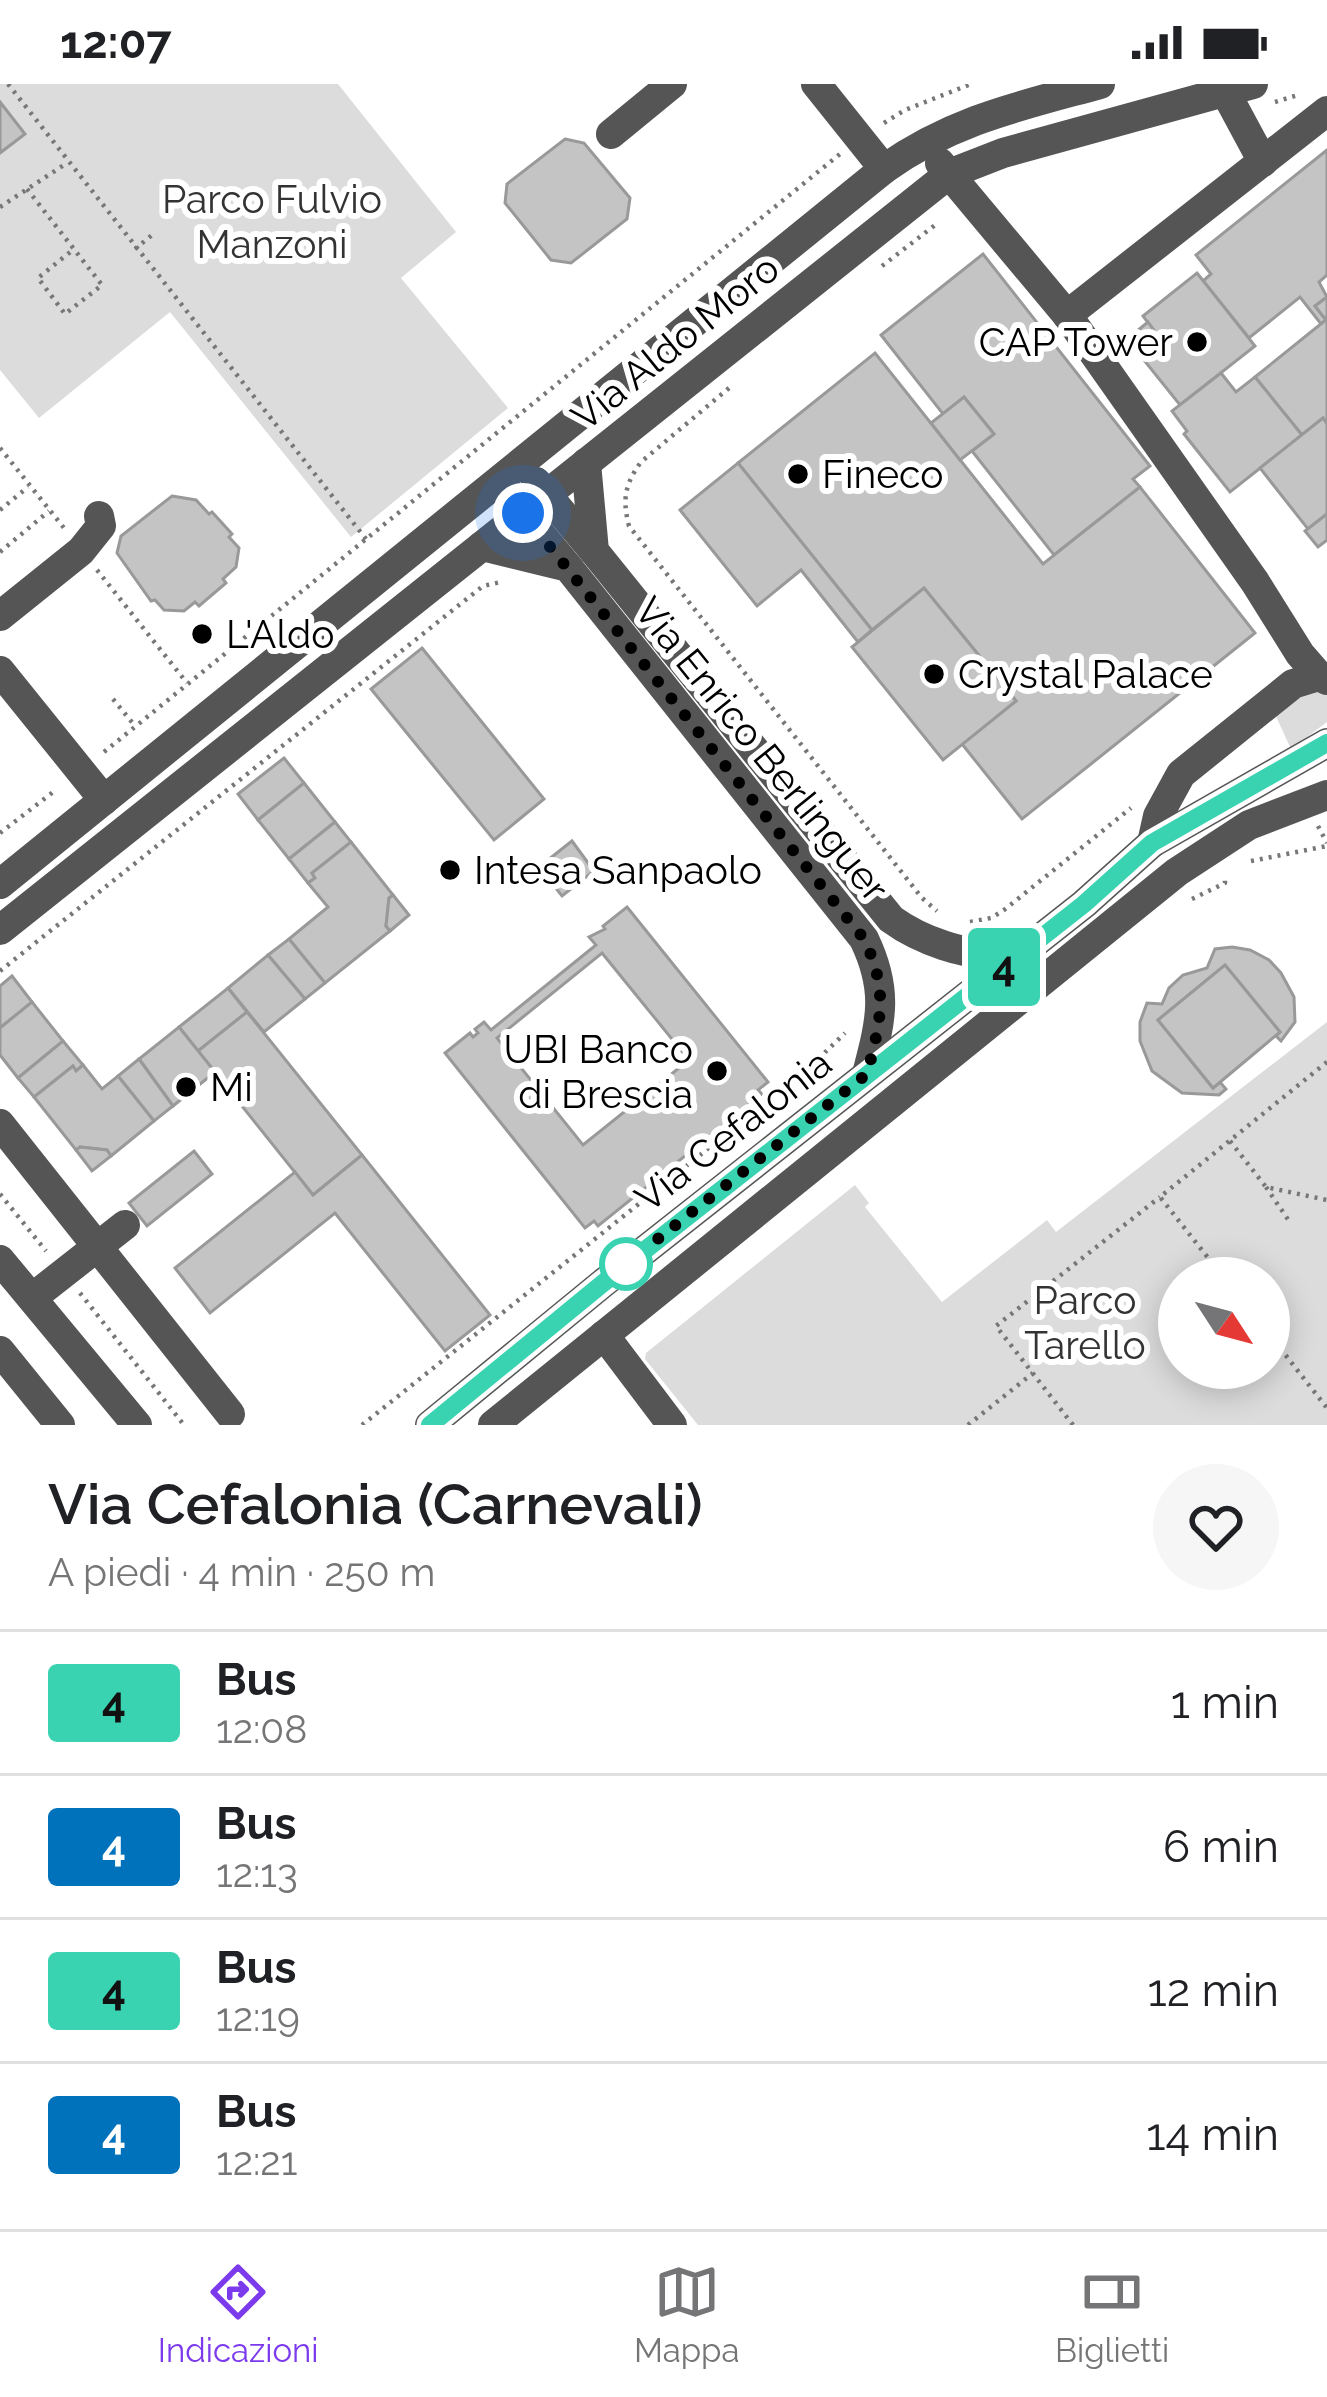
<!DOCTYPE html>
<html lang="it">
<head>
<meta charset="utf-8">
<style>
  :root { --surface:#fff; --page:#f6f6f6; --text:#202124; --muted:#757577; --line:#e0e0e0; --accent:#7c3aed }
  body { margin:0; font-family:Raleway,sans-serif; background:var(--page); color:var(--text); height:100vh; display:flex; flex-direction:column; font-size:45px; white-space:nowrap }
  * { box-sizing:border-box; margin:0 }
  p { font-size:39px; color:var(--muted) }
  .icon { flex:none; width:66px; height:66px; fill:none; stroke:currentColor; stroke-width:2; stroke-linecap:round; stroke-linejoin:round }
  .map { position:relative; height:1341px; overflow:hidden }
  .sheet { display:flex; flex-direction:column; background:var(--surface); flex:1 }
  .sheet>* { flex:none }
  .badge { padding:0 24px; border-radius:9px; font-size:42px; line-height:78px }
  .needle { width:78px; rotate:126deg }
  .controls { position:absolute; left:1158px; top:1173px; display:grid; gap:24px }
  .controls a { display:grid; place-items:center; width:132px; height:132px; border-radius:50%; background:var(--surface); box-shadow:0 6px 30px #0003; font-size:60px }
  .you { position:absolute; width:60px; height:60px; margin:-30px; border:9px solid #fff; border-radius:50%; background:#1a73e8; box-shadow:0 0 0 18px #1a73e833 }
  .map>.badge { position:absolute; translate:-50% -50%; box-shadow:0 0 0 6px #fff }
  .round { display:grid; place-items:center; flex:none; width:126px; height:126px; border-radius:63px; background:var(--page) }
  .head { display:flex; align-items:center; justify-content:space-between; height:204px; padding:0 48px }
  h1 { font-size:57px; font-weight:600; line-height:90px }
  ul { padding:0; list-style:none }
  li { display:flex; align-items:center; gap:36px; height:144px; padding:0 48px; border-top:3px solid var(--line) }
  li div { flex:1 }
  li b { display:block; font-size:45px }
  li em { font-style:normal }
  li .badge { min-width:132px; font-weight:700; text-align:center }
  .status { display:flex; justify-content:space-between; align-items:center; height:84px; padding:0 60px; background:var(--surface); direction:ltr }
  .status svg { height:33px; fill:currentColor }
  .dock { display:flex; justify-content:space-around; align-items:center; height:168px; border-top:3px solid var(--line); background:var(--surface); font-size:33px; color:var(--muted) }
  .dock a { display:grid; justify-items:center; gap:6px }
  .dock .active { color:var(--accent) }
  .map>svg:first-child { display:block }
  .green { fill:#dcdcdc; fill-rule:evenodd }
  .building { fill:#c4c4c4; stroke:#999; stroke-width:3; fill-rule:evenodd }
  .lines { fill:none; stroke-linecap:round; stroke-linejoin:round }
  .path { stroke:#777; stroke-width:4.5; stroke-dasharray:3 6; stroke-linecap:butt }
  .minor { stroke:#555; stroke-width:30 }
  .line-casing { stroke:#fff; stroke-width:27 }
  .line { stroke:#39d3b1; stroke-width:18 }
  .walk { stroke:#000; stroke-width:12; stroke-dasharray:0 21.6 }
  .poi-dot { fill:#000; stroke:#fff; stroke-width:4.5 }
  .stop-dot { fill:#fff; stroke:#39d3b1; stroke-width:6 }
  .labels { text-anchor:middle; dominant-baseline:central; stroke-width:12; stroke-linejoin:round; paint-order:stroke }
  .park-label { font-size:39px; fill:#333; stroke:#fff }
  .street-label { font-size:39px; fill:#000; stroke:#fff }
  .poi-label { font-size:39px; fill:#000; stroke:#fff; text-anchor:start }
</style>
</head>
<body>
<div class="status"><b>12:07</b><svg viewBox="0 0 49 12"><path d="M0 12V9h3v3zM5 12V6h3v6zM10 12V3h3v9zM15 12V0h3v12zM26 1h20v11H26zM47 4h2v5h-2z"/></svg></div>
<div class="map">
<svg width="1327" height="1341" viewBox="0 0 1327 1341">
  <rect width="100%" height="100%" fill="#fff"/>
  <!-- green -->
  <g class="green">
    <polygon points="0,0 338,0 456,148 401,194 508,324 351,453 170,228 39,334 0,286 0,69 24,50 0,18"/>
    <polygon points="1327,605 1327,638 1291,665 1274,628 1290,617"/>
    <path d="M 1327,938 L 1327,1341 L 698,1341 L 645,1275 L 646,1269 L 855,1101 L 869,1119 L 865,1123 L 942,1218 L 1047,1136 L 1056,1148 ZM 1179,1194 L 1269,1194 L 1269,1284 L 1179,1284 Z"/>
  </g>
  <!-- building -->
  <g class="building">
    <polygon points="0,18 25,50 0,69"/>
    <polygon points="565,55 584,59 630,114 627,135 571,179 551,176 505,119 507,100"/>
    <polygon points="1327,66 1327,191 1319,198 1327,213 1315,222 1326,236 1321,240 1300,213 1249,254 1203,197 1211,190 1196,171"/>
    <polygon points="983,170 1150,382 1133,395 1140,403 1054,471 972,367 994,350 964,313 943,330 881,251"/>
    <polygon points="1197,189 1255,262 1180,321 1135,265 1155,248 1143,232"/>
    <polygon points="1327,213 1327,235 1326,236 1315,222"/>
    <polygon points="1327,235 1327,340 1323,334 1302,351 1255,293"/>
    <polygon points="1148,238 1155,248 1123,274 1115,265"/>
    <polygon points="875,269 1043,480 1140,403 1255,549 1022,735 962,660 1016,617 924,504 872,546 738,379"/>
    <polygon points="1221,289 1236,308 1255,293 1302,351 1230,408 1184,350 1187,347 1172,327"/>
    <polygon points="964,313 994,350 960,376 931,339"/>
    <polygon points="1323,334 1327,340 1327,430 1308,445 1260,384"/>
    <polygon points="738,379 872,546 858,558 801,486 757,522 680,426"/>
    <polygon points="172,412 196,416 209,430 212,428 232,450 229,453 239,464 236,483 223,495 226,499 199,522 195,518 184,527 164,526 155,516 151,517 117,469 121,452"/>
    <polygon points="1327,430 1327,456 1318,463 1305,447"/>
    <polygon points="924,504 1016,617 943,676 852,563"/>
    <polygon points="422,564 544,715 494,756 371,605"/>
    <polygon points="284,674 304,699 258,736 238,710"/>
    <polygon points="304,699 335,738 289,775 258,736"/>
    <polygon points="335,738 351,758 312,789 315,794 308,799 289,775"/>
    <polygon points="572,757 594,787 562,812 539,783"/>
    <polygon points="351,758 393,811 389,814 386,842 390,847 325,899 289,855 328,823 308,799 315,794 312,789"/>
    <polygon points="393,811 409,831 390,847 386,842 389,814"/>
    <path d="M 627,823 L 768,998 L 758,1006 L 762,1010 L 598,1142 L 594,1137 L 585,1144 L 445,969 L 470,949 L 473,953 L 478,949 L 475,945 L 484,938 L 491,946 L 596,861 L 589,853 L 605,845 L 603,842 ZM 602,869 L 689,976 L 583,1061 L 497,954 Z"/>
    <polygon points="289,855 325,899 305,915 268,871"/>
    <polygon points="1232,863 1250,866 1269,876 1281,889 1294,913 1295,938 1281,957 1276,952 1280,948 1225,881 1158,936 1213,1004 1220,998 1226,1005 1219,1011 1182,1009 1152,987 1140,957 1140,938 1147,919 1162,920 1169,904 1183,891 1207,884 1215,865"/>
    <polygon points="268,871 305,915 264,948 228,904"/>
    <polygon points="1225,881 1280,948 1213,1004 1158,936"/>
    <polygon points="12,892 32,918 0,944 0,902"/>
    <polygon points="228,904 247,928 198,967 179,943"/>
    <polygon points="32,918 63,957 18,994 0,971 0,944"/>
    <polygon points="247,928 362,1071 313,1111 198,967"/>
    <polygon points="179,943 215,988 173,1022 139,975"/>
    <polygon points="63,957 83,981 76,987 73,982 34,1013 18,994"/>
    <polygon points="139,975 173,1022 154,1037 118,992"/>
    <polygon points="83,981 102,1005 118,992 154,1037 111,1072 107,1066 80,1063 76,1066 34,1013 73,982 76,987"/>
    <polygon points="80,1063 107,1066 111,1072 92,1087 76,1066"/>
    <polygon points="194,1067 212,1090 147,1142 129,1119"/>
    <polygon points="362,1071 490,1231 445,1267 335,1129 210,1229 175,1184 295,1088 313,1111"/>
  </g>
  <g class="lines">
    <!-- path -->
    <g class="path">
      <polyline points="8,0 366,455"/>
      <polyline points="1275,18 1298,11"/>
      <polyline points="884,39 905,26 971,0"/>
      <polyline points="27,105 102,201 65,230 38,194 74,165"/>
      <polyline points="0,123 67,79"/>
      <polyline points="135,165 152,151"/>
      <polyline points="882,182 939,138"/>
      <path d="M 729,304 L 641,378 C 625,400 622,415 629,442 L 922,814 L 937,827"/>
      <polyline points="0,364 64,444"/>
      <polyline points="0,426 28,403"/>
      <polyline points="0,468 49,427"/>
      <polyline points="97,486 187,599"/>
      <polyline points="113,615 135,642"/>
      <polyline points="104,668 840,70"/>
      <polyline points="1318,742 1327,759"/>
      <polyline points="0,749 57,705"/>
      <polyline points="1251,777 1327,762"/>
      <polyline points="1192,815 1225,799 1225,793"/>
      <polyline points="970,838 991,834 1004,826 1131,724"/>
      <polyline points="0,887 483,502 501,498"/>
      <polyline points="1230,1057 1266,1103 1327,1116"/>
      <polyline points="1266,1103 1289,1137"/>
      <polyline points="0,1110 46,1167"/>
      <polyline points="1224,1194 1160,1113 1327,978"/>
      <polyline points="80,1209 184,1341"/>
      <polyline points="1269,1250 1327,1324"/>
      <polyline points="362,1341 809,984 845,949"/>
      <polyline points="968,1341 1033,1289"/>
      <polyline points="1073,1341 996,1242 1160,1113"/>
    </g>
    <!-- minor -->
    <g class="minor">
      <polyline points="816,0 884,85"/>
      <polyline points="1221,0 1263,78"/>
      <polyline points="611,50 672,0"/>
      <polyline points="940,79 1067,231 1255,498 1300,570 1319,592 1327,596"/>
      <polyline points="1067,231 1327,27"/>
      <path d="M 586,379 L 594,467 L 891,835 C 928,862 967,868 1011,877"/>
      <polyline points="536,398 594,467"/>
      <polyline points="515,413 513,417 568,483"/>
      <path d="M 482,462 L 568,483 L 864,855 C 889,907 881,936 867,990"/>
      <polyline points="0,532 81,467 101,442 99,432"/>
      <polyline points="0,587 104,716"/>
      <polyline points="1152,759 1158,732 1181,690 1293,600 1319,592"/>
      <path d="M 0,800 L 884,85 C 953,36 1020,22 1100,0"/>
      <polyline points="0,846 949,90 1003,69 1253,0"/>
      <polyline points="0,1040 230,1330"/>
      <polyline points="0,1176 137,1341"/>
      <polyline points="32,1214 125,1141"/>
      <polyline points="604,1251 672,1341"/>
      <polyline points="0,1267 60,1341"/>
      <polyline points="430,1341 602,1200 1084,820 1152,759 1327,659"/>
      <polyline points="493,1341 1177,788 1249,741 1327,711"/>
    </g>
  </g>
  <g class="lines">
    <defs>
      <polyline id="line" points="430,1341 602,1200 1084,820 1152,759 1327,659"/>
    </defs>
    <!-- line casing -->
    <use href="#line" class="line-casing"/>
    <!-- line -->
    <use href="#line" class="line"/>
    <!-- walk -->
    <path class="walk" d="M 523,429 L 864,855 C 889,907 881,936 867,990 L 626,1180"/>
  </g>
  <!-- markers -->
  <g class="poi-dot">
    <circle cx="1197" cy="258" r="12"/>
    <circle cx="798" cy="390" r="12"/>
    <circle cx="202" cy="550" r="12"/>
    <circle cx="934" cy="590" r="12"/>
    <circle cx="450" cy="786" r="12"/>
    <circle cx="717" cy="987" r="12"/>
    <circle cx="186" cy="1003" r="12"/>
  </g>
  <circle class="stop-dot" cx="626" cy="1180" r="24"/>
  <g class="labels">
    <!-- park labels -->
    <g class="park-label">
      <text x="272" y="115">Parco Fulvio<tspan x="272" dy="45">Manzoni</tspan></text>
      <text x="1085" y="1216">Parco<tspan x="1085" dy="45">Tarello</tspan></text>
    </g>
    <!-- street labels -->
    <g class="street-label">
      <text transform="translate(675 258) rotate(-39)">Via Aldo Moro</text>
      <text transform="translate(762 665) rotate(51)">Via Enrico Berlinguer</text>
      <text transform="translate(733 1046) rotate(-38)">Via Cefalonia</text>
    </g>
    <!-- poi labels -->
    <g class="poi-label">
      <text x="1173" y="258" text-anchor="end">CAP Tower</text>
      <text x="822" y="390">Fineco</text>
      <text x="226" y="550">L'Aldo</text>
      <text x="958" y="590">Crystal Palace</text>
      <text x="474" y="786">Intesa Sanpaolo</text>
      <text x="693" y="965" text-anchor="end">UBI Banco<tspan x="693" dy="45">di Brescia</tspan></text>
      <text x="210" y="1003">Mi</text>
    </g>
  </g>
</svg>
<div class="controls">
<a><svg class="needle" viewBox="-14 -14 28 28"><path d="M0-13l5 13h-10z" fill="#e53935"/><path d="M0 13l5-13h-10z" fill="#757577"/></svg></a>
</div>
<div class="you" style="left:523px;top:429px"></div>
<b class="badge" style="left:1004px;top:883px;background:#39d3b1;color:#111">4</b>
</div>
<section class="sheet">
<div class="head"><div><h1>Via Cefalonia (Carnevali)</h1><p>A piedi · 4 min · 250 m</p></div><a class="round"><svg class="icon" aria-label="heart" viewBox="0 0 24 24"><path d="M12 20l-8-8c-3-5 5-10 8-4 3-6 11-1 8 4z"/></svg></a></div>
<ul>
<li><span class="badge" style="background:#39d3b1;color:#111">4</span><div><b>Bus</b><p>12:08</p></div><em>1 min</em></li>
<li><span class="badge" style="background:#0072bc;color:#fff">4</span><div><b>Bus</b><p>12:13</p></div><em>6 min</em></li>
<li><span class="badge" style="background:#39d3b1;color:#111">4</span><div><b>Bus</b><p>12:19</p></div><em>12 min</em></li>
<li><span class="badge" style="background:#0072bc;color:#fff">4</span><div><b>Bus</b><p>12:21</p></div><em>14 min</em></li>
</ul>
</section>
<nav class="dock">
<a class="active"><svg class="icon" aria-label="directions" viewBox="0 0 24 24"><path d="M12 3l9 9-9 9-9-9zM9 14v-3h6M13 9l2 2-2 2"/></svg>Indicazioni</a>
<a><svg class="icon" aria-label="map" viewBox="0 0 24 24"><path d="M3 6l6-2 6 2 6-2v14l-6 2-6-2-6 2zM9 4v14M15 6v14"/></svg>Mappa</a>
<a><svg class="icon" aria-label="tickets" viewBox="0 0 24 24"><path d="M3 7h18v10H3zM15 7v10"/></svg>Biglietti</a>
</nav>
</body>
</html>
